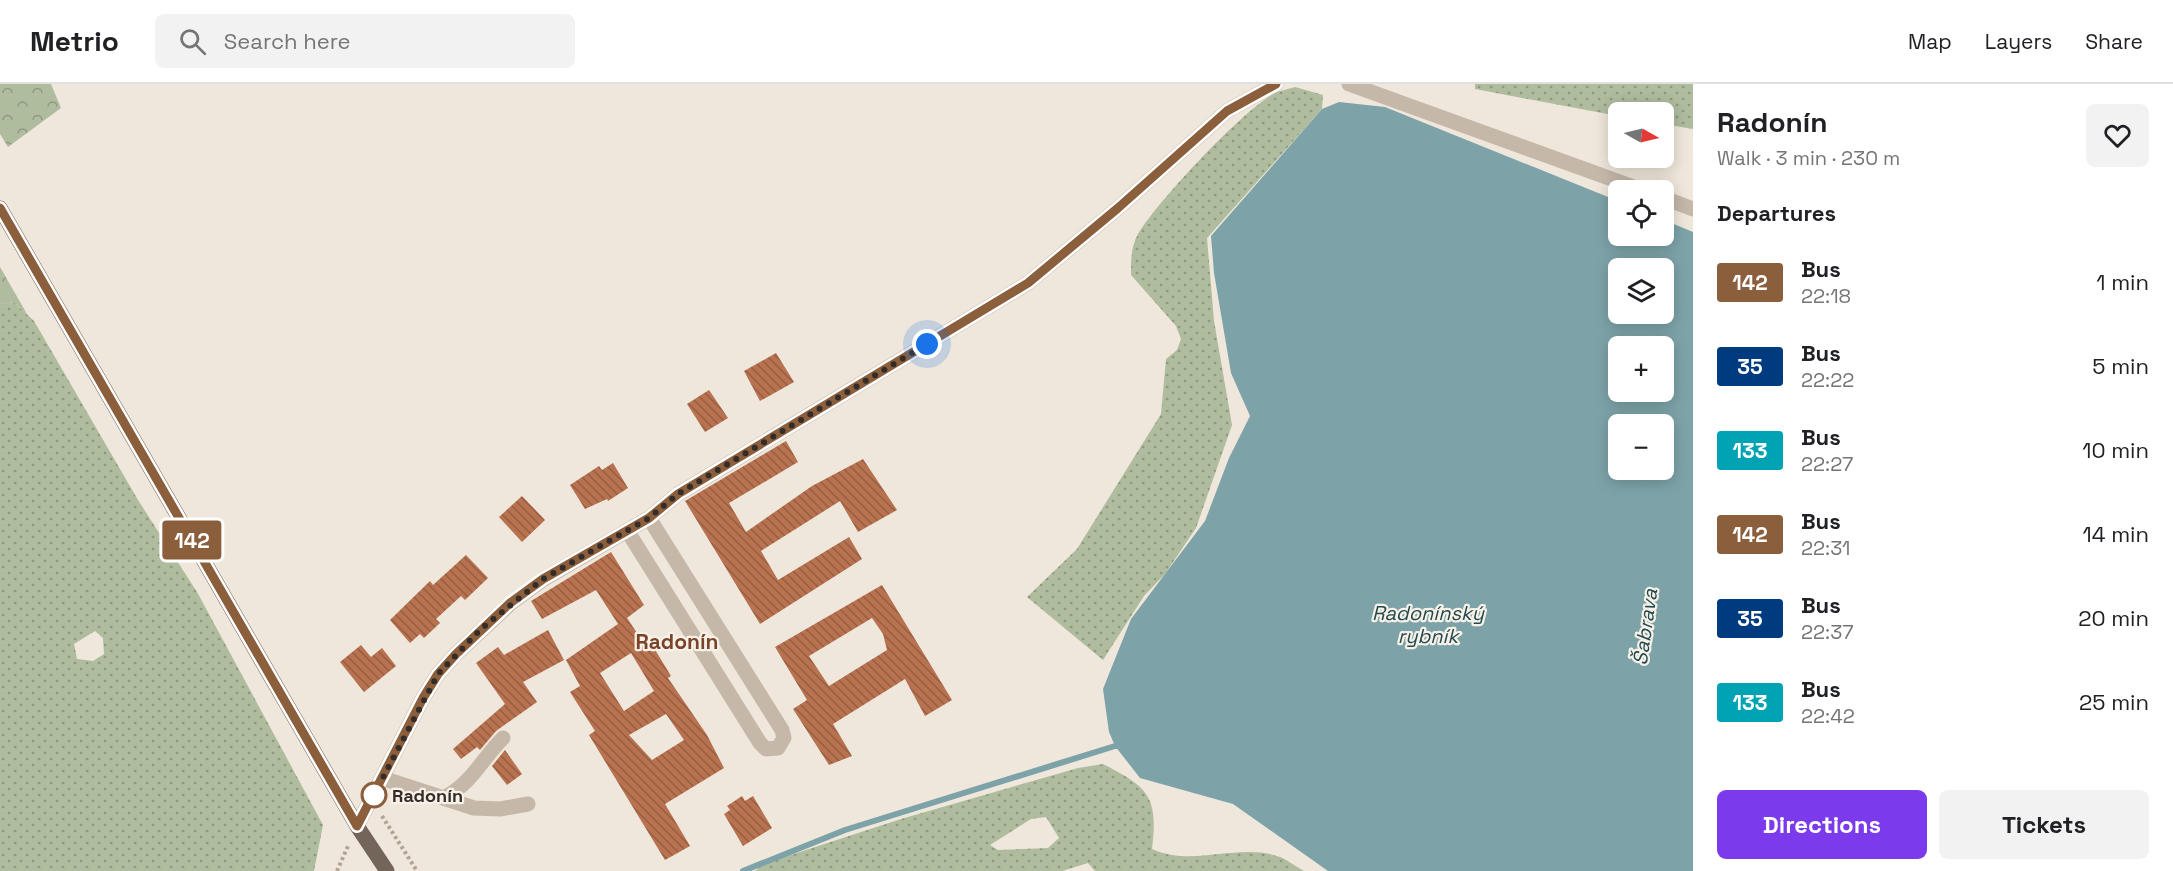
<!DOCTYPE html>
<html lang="en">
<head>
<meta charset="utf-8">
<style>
  :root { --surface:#fff; --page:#f2f2f2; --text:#202124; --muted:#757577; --line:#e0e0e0; --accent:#7c3aed }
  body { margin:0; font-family:"Space Grotesk",sans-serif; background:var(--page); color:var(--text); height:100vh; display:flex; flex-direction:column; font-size:22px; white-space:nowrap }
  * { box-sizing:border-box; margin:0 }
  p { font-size:20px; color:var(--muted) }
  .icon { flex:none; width:33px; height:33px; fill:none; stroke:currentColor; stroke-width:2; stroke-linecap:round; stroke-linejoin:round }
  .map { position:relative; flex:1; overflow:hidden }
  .sheet { display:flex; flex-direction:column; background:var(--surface); width:480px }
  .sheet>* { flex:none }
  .badge { padding:0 12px; border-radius:4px; font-size:21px; line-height:39px }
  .needle { width:39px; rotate:98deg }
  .fabs { position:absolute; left:1608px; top:18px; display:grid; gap:12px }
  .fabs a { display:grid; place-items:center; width:66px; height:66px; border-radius:9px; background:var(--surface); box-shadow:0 3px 15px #0003; font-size:30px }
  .you { position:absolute; width:30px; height:30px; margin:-15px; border:4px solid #fff; border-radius:50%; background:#1a73e8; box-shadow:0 0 0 9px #1a73e833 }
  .map>.badge { position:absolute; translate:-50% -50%; box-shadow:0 0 0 3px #fff }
  h2 { padding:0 24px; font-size:22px; line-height:54px }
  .round { display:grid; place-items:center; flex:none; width:63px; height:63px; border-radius:9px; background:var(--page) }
  .head { display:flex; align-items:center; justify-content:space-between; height:102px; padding:0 24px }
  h1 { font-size:28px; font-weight:600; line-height:45px }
  .cta { display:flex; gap:12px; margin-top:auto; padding:12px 24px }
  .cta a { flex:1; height:69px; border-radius:9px; background:var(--accent); color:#fff; font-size:24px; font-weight:600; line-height:69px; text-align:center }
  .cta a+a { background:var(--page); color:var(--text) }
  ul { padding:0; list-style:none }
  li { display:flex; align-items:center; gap:18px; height:84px; padding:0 24px }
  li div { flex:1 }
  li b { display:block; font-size:22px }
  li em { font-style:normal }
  li .badge { min-width:66px; font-weight:700; text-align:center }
  header { display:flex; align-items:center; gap:36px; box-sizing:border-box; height:84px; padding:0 30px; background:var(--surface); border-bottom:2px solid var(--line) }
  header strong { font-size:28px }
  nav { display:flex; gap:33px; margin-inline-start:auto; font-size:21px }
  .search { width:420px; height:54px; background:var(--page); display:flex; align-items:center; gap:15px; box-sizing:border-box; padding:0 21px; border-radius:9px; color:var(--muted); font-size:22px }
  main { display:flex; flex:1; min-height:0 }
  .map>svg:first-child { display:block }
  .grass { fill:url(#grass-dots); fill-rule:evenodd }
  .forest { fill:url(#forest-crowns) }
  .water { fill:#7da3a8; fill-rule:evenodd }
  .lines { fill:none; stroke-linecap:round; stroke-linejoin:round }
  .stream { stroke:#7da3a8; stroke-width:6 }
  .building { fill:url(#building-back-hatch); fill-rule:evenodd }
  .path { stroke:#b1a393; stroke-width:4; stroke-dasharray:3 3; stroke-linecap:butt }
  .minor { stroke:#c5b8a9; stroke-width:15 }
  .major { stroke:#73655a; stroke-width:15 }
  .line-casing { stroke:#fff; stroke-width:14 }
  .line { stroke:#8b5e3c; stroke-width:9 }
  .walk { stroke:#332c28; stroke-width:6; stroke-dasharray:0 10.8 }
  .stop-dot { fill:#fff; stroke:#8b5e3c; stroke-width:3 }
  .labels { text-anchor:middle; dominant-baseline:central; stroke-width:4.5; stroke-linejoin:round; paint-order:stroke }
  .stop-label { font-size:18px; font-weight:bold; fill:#332c28; stroke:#f7f1e7; text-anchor:start }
  .water-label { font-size:20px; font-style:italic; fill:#224950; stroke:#f7f1e7 }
  .quarter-label { font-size:21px; font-weight:bold; fill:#79442a; stroke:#f7f1e7 }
</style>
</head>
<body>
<header>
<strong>Metrio</strong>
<div class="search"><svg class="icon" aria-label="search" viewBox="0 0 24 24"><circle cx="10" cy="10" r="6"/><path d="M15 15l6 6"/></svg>Search here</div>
<nav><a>Map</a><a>Layers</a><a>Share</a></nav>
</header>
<main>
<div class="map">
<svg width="1693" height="787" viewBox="0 0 1693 787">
  <defs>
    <pattern id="grass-dots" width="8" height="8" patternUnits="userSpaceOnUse" patternTransform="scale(1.5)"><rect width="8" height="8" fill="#afbc9d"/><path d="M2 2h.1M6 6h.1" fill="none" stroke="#8f9980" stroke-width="1.8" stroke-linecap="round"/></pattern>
    <pattern id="forest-crowns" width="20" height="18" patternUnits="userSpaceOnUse" patternTransform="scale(1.5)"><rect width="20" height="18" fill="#afbc9d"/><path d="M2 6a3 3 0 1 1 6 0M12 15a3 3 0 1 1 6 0" fill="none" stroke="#8f9980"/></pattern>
    <pattern id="building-back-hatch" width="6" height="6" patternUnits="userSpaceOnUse" patternTransform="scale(1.5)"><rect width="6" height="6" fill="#b87250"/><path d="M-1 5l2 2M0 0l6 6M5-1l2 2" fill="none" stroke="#965e42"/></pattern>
  </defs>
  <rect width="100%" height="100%" fill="#efe7db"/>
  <!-- grass -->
  <g class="grass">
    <polygon points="1475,0 1693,0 1693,45 1664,40 1664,28 1618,28 1618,32 1475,5"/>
    <path d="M 1295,3 L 1323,11 L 1322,25 L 1207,154 L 1214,237 L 1232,341 L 1196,444 L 1165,490 L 1144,512 L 1103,576 L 1027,513 L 1077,465 L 1161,330 L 1166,275 L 1177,266 L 1181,255 L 1176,242 L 1131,191 C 1131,177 1131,162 1138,150 C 1156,119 1246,22 1277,8 C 1283,6 1289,5 1295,3 Z"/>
    <path d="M 14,218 L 34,237 L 138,416 L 197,508 L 323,741 L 314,787 L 0,787 L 0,220 ZM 95,547 L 103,554 L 104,570 L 93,577 L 77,575 L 74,560 Z"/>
    <path d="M 1103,680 C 1150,704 1158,713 1152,765 C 1194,784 1238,758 1280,773 C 1288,776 1296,783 1304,787 L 1095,787 L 1088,779 L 1062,787 L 755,787 L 763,780 L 901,735 L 1078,684 ZM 1046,733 L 1059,754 L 1048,764 L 998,766 L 990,761 L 1031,735 Z"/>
  </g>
  <!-- forest -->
  <g class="forest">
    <polygon points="0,0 51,0 61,24 8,63 0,50"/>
    <polygon points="0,183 27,230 14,218 0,220"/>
  </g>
  <!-- water -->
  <path class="water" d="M 1339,18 L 1385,23 L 1618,117 L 1618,152 L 1664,152 L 1664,136 L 1693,148 L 1693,787 L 1328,787 L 1233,720 L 1140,694 L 1115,662 L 1109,648 L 1103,605 L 1131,535 L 1205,437 L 1229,374 L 1250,332 L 1231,289 L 1214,189 L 1211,152 L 1322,25 ZM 1618,184 L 1664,184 L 1664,230 L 1618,230 ZM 1618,262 L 1664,262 L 1664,308 L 1618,308 ZM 1618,340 L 1664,340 L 1664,386 L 1618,386 Z"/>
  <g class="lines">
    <!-- stream -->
    <polyline class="stream" points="743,787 845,746 1115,662 1123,662"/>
  </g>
  <!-- building -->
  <g class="building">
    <polygon points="776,269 794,298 760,317 744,287"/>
    <polygon points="709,306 728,334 705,348 687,320"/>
    <polygon points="786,357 798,378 729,419 746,448 812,402 863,375 897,426 858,448 840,417 761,467 778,496 849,453 862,475 760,540 685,417"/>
    <polygon points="613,379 628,404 608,417 607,415 585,425 570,401 599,382 602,386"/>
    <polygon points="522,412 545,436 522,458 499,433"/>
    <path d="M 611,468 L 644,521 L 627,534 L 649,567 L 654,564 L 671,592 L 668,594 L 707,651 L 724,684 L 665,720 L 690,762 L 665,776 L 589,651 L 595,647 L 570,608 L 580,602 L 566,576 L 618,540 L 596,506 L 542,535 L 531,517 ZM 631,569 L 654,607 L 624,627 L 600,589 ZM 666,630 L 684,656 L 652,676 L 629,651 Z"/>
    <polygon points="466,471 488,494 465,516 461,512 436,535 440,539 424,554 420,550 410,559 390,536 430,497 433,501"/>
    <path d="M 882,501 L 952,616 L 925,632 L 905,595 L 833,640 L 852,672 L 829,681 L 793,625 L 807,616 L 775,563 ZM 872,534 L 883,550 L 887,566 L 829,602 L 809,572 Z"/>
    <polygon points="548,546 564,576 523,598 537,618 496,647 480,666 477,663 461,675 453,665 505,620 476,579 498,563 504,571"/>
    <polygon points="361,561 371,573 382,564 396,582 364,608 340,578"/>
    <polygon points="505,666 522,690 507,701 492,682"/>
    <polygon points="742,712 745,717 753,712 772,744 743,762 724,730 730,726 727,722"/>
  </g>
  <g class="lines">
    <!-- path -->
    <g class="path">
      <polyline points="382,732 417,787"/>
      <polyline points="337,787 348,762"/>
    </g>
    <!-- minor -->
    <g class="minor">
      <polyline points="1349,0 1642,106"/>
      <polyline points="1664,114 1693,125"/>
      <polyline points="628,448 760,659 766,665 778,664 784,654 782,646 649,434"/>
      <polyline points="382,694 474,724 500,725 528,720"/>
      <path d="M 444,714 C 475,696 480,677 503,654"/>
      <polyline points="357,742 423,614 438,590 456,570 511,519 544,495 649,434 678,410 1028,199 1118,124 1227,27 1276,0"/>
    </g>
    <!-- major -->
    <polyline class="major" points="0,124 357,742 387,787"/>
  </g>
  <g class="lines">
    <defs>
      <polyline id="line" points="0,124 357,742 423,614 438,590 456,570 510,519 543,495 649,434 678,410 1028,199 1118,124 1227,27 1276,0"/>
    </defs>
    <!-- line casing -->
    <use href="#line" class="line-casing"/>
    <!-- line -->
    <use href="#line" class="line"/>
    <!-- walk -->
    <polyline class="walk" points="374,711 371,716 438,590 481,545 543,495 649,434 678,410 927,260"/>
  </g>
  <!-- markers -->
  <circle class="stop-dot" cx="374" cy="711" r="12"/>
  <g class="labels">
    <!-- stop labels -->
    <g class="stop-label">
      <text x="392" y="711">Radonín</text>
    </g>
    <!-- water labels -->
    <g class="water-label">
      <text x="1428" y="529">Radonínský<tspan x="1428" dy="23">rybník</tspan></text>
      <text transform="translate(1645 543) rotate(-82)">Šabrava</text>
    </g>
    <!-- quarter labels -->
    <g class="quarter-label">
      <text x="677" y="557">Radonín</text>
    </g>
  </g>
</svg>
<div class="fabs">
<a><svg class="needle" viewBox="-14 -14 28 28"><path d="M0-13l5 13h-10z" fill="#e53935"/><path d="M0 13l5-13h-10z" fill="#757577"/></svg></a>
<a><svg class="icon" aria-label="locate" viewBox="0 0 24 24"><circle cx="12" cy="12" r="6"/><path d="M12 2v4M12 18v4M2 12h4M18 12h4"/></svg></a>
<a><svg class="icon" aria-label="layers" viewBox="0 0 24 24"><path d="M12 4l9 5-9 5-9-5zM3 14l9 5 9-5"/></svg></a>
<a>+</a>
<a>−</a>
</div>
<div class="you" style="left:927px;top:260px"></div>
<b class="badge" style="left:192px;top:456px;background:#8b5e3c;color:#fff">142</b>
</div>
<section class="sheet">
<div class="head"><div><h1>Radonín</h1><p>Walk · 3 min · 230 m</p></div><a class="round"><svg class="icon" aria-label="heart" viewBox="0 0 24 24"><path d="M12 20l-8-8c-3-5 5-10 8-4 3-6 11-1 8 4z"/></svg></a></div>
<h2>Departures</h2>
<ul>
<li><span class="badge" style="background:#8b5e3c;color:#fff">142</span><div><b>Bus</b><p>22:18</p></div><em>1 min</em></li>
<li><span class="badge" style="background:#003b80;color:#fff">35</span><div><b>Bus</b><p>22:22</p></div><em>5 min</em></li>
<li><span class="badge" style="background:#00a3b4;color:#fff">133</span><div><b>Bus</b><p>22:27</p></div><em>10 min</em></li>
<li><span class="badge" style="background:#8b5e3c;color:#fff">142</span><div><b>Bus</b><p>22:31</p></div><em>14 min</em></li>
<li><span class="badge" style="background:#003b80;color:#fff">35</span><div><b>Bus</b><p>22:37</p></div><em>20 min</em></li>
<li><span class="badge" style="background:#00a3b4;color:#fff">133</span><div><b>Bus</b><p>22:42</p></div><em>25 min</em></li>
</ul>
<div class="cta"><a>Directions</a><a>Tickets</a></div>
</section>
</main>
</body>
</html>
